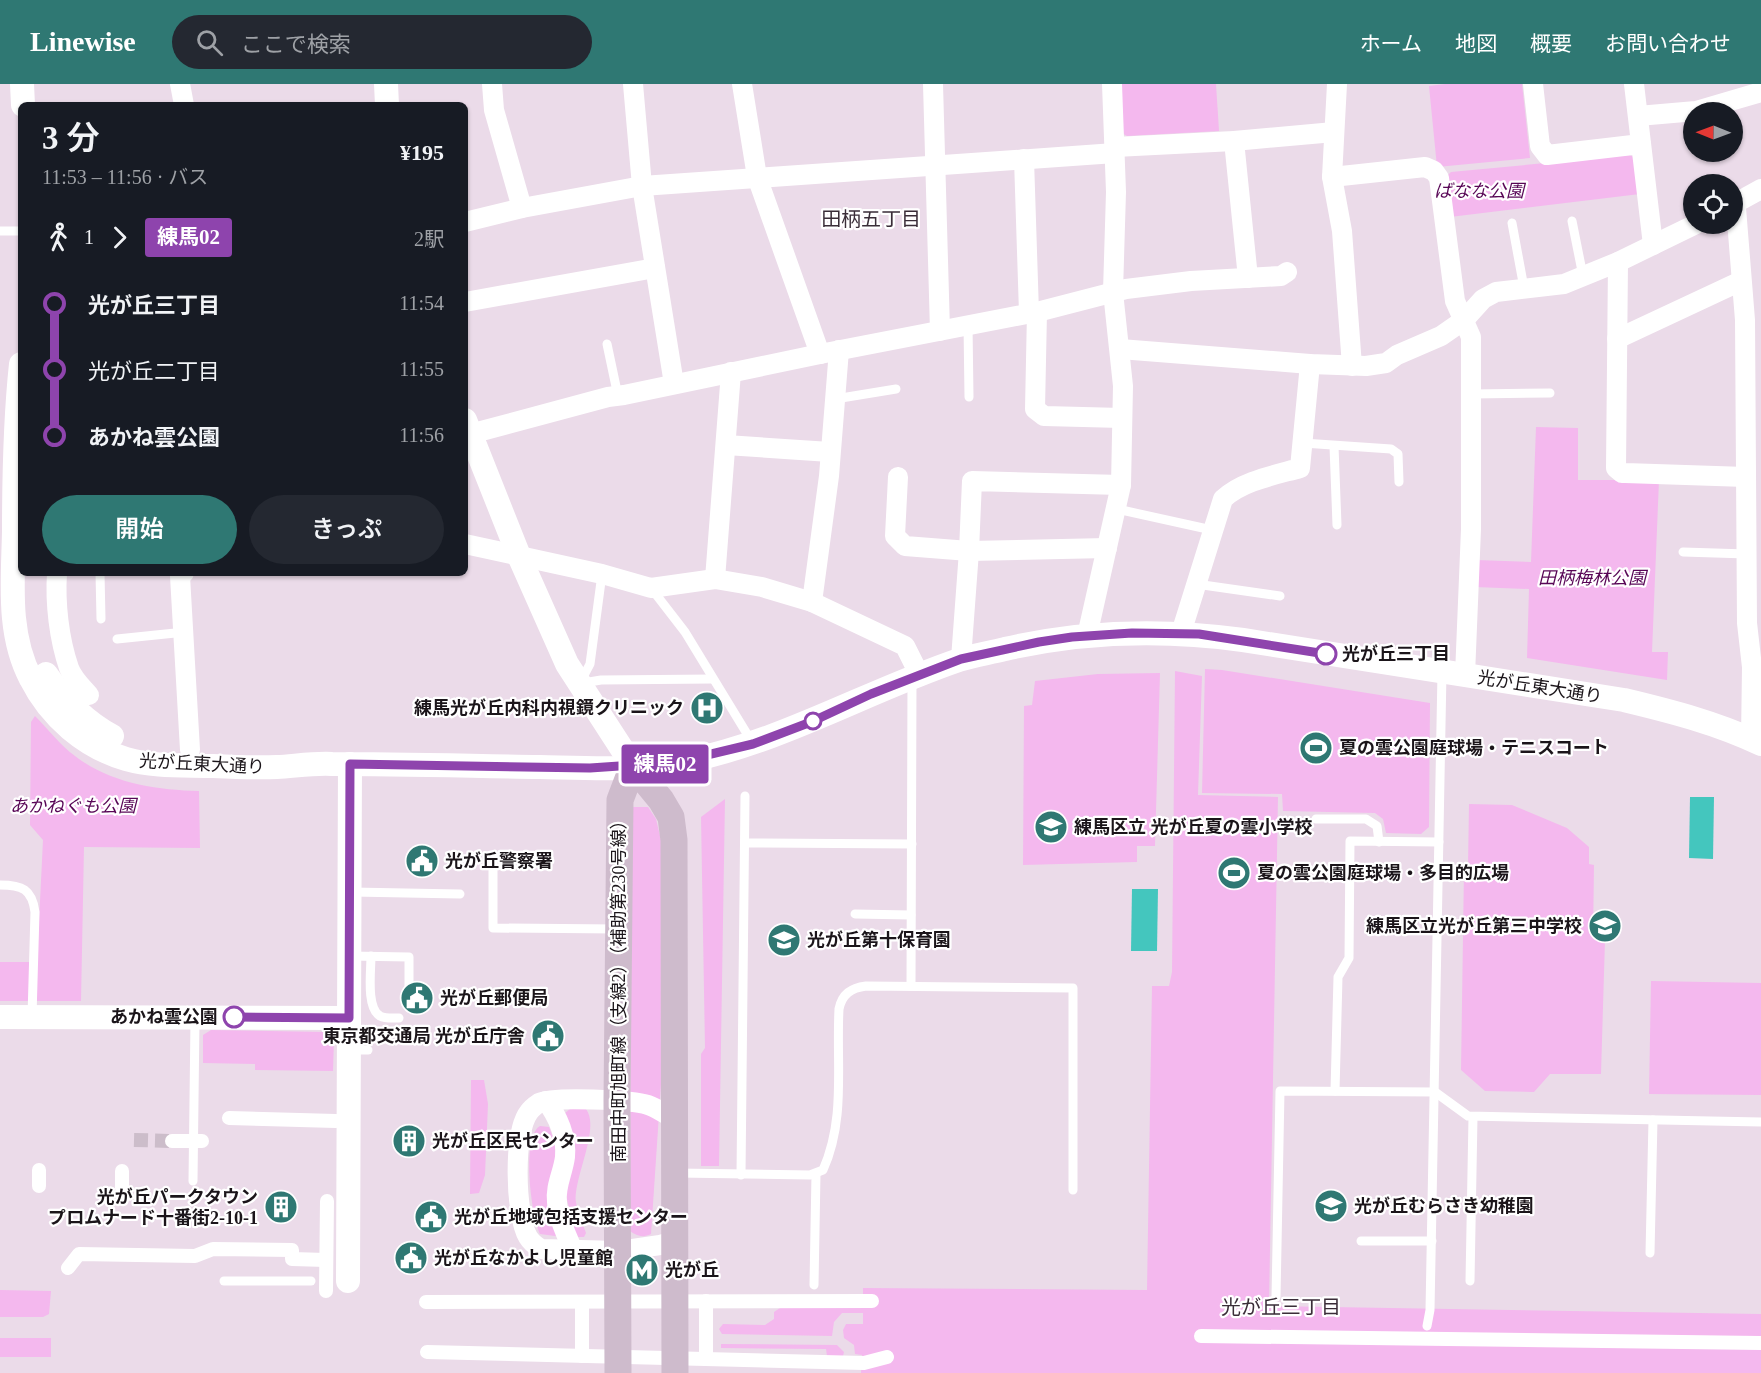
<!DOCTYPE html>
<html lang="ja">
<head>
<meta charset="utf-8">
<style>
  :root { --surface:#171b24; --page:#242831; --text:#f1f3f6; --muted:#9ea1a6; --accent:#2f7873 }
  body { margin:0; font-family:"Times New Roman","Noto Sans JP",serif; background:var(--page); color:var(--text); height:100vh; display:flex; flex-direction:column; font-size:22px; white-space:nowrap }
  * { box-sizing:border-box; margin:0 }
  p { font-size:20px; color:var(--muted) }
  .icon { flex:none; width:33px; height:33px; fill:none; stroke:currentColor; stroke-width:2; stroke-linecap:round; stroke-linejoin:round }
  .map { position:relative; flex:1; overflow:hidden }
  .panel { position:absolute; left:18px; top:18px; width:450px; height:474px; display:flex; flex-direction:column; background:var(--surface); border-radius:9px; box-shadow:0 2px 4px #0004 }
  .panel>* { flex:none }
  .badge { padding:0 12px; border-radius:4px; font-size:21px; line-height:39px }
  .needle { width:39px; rotate:271deg }
  .buttons { position:absolute; left:1683px; top:18px; display:grid; gap:12px }
  .buttons a { display:grid; place-items:center; width:60px; height:60px; border-radius:50%; background:var(--surface); box-shadow:0 2px 4px #0004; font-size:30px }
  .map>.badge { position:absolute; translate:-50% -50%; box-shadow:0 0 0 3px #fff }
  .legs { display:flex; align-items:center; gap:9px; height:66px; padding:0 24px; font-size:20px }
  .legs p { margin-inline-start:auto }
  .overview { display:flex; align-items:center; justify-content:space-between; height:102px; padding:0 24px }
  h1 { font-size:33px; font-weight:600; line-height:45px }
  .primary-button { display:flex; gap:12px; margin-top:auto; padding:12px 24px }
  .primary-button a { flex:1; height:69px; border-radius:36px; background:var(--accent); color:#fff; font-size:24px; font-weight:600; line-height:69px; text-align:center }
  .primary-button a+a { background:var(--page); color:var(--text) }
  ul { padding:0 24px; list-style:none }
  li { display:flex; align-items:center; gap:21px; height:66px; font-size:22px }
  li i { display:grid; place-items:center; width:9px; height:100%; margin:0 8px; background:currentColor }
  li i::after { content:''; width:15px; height:15px; margin:-8px; border:4px solid; border-radius:50%; background:var(--surface) }
  li p { margin-inline-start:auto }
  li:first-child i { background:linear-gradient(#0000 50%,currentColor 0) }
  li:last-child i { background:linear-gradient(currentColor 50%,#0000 0) }
  header { display:flex; align-items:center; gap:36px; box-sizing:border-box; height:84px; padding:0 30px; background:var(--accent); color:#fff }
  header strong { font-size:28px }
  nav { display:flex; gap:33px; margin-inline-start:auto; font-size:21px }
  .search { width:420px; height:54px; background:var(--page); display:flex; align-items:center; gap:15px; box-sizing:border-box; padding:0 21px; border-radius:33px; color:var(--muted); font-size:22px }
  .map>svg:first-child { display:block }
  .green { fill:#f4b8ee }
  .water { fill:#44c6be }
  .lines { fill:none; stroke-linecap:round; stroke-linejoin:round }
  .pedestrian-tunnel { stroke:#ccbdca; stroke-width:14; stroke-dasharray:14 7; stroke-linecap:butt }
  .service { stroke:#fff; stroke-width:9 }
  .pedestrian { stroke:#fff; stroke-width:14 }
  .minor { stroke:#fff; stroke-width:20 }
  .tertiary { stroke:#fff; stroke-width:24 }
  .secondary { stroke:#cebbcc; stroke-width:27 }
  .line-1-casing { stroke:#fff; stroke-width:14 }
  .line-1 { stroke:#8e44ad; stroke-width:9 }
  .stop-1-dot { fill:#fff; stroke:#8e44ad; stroke-width:3 }
  .labels { text-anchor:middle; dominant-baseline:central; stroke-width:4.5; stroke-linejoin:round; paint-order:stroke }
  .park-label { font-size:18px; font-style:italic; fill:#580656; stroke:#fff }
  .stop-label { font-size:18px; font-weight:bold; fill:#1b151a; stroke:#fff; text-anchor:start }
  .street-label { font-size:18px; fill:#1b151a; stroke:#fff }
  .poi-label { font-size:18px; font-weight:bold; fill:#1b151a; stroke:#fff; text-anchor:start }
  .neighbourhood-label { font-size:20px; fill:#3a2d38; stroke:#fff }
</style>
</head>
<body>
<header>
<strong>Linewise</strong>
<div class="search"><svg class="icon" aria-label="search" viewBox="0 0 24 24"><circle cx="10" cy="10" r="6"/><path d="M15 15l6 6"/></svg>ここで検索</div>
<nav><a>ホーム</a><a>地図</a><a>概要</a><a>お問い合わせ</a></nav>
</header>
<div class="map">
<svg width="1761" height="1289" viewBox="0 0 1761 1289">
  <rect width="100%" height="100%" fill="#ebdbe9"/>
  <!-- green -->
  <g class="green">
    <polygon points="1120,0 1216,0 1219,47 1127,52 1122,49"/>
    <polygon points="1445,0 1522,0 1530,74 1437,83 1429,2"/>
    <polygon points="1630,71 1637,75 1640,110 1450,133 1444,95 1451,88"/>
    <polygon points="1536,343 1578,344 1578,396 1659,396 1652,568 1668,568 1667,596 1527,574 1529,505 1475,503 1476,476 1531,478"/>
    <polygon points="1205,585 1222,586 1430,619 1429,743 1421,750 1386,749 1383,735 1375,729 1283,727 1282,710 1202,709"/>
    <polygon points="1175,587 1202,592 1198,711 1278,713 1269,1222 1761,1230 1761,1289 861,1289 862,1271 855,1270 854,1261 844,1254 843,1246 846,1240 863,1240 863,1229 842,1229 834,1238 832,1252 722,1250 719,1245 723,1240 765,1241 774,1235 774,1228 780,1224 863,1222 863,1204 1147,1206 1152,902 1169,902 1172,888"/>
    <polygon points="1160,589 1155,762 1137,762 1137,778 1023,781 1024,622 1032,621 1035,597 1098,590"/>
    <path d="M 35,632 C 48,645 60,661 75,672 C 110,699 156,706 199,707 L 200,764 L 84,763 L 81,917 L 0,917 L 0,878 L 37,878 L 43,756 L 30,741 L 31,638 Z"/>
    <polygon points="725,715 719,1082 701,1082 701,970 705,964 701,733"/>
    <polygon points="1469,720 1512,721 1567,744 1589,763 1589,780 1594,781 1593,855 1605,856 1601,990 1550,990 1534,1008 1485,1007 1461,986 1464,785 1468,782"/>
    <path d="M 631,723 L 648,723 L 656,735 L 662,760 L 663,970 L 651,1150 C 643,1154 637,1152 630,1147 Z"/>
    <polygon points="1651,897 1761,899 1761,1011 1649,1010"/>
    <polygon points="211,946 327,948 334,955 333,987 255,986 255,980 203,979 203,951"/>
    <polygon points="471,996 484,996 488,1020 485,1091 479,1109 470,1110"/>
    <path d="M 571,1024 L 585,1024 C 602,1042 573,1094 576,1118 C 577,1129 583,1140 586,1149 L 584,1153 L 578,1153 L 575,1149 L 565,1107 L 564,1030 Z"/>
    <path d="M 540,1042 L 549,1043 L 555,1059 L 558,1150 L 555,1152 L 540,1150 C 531,1132 521,1053 540,1042 Z"/>
    <polygon points="0,1206 51,1207 49,1230 43,1233 0,1233"/>
    <rect x="0" y="1254" width="51" height="19"/>
    <polygon points="721,1260 837,1261 844,1268 843,1272 827,1272 826,1265 721,1264"/>
  </g>
  <!-- water -->
  <g class="water">
    <polygon points="1690,713 1714,713 1713,775 1689,774"/>
    <polygon points="1132,805 1158,805 1157,867 1131,867"/>
  </g>
  <g class="lines">
    <!-- pedestrian-tunnel -->
    <polyline class="pedestrian-tunnel" points="134,1056 172,1057"/>
    <!-- service -->
    <g class="service">
      <polyline points="1572,137 1583,192"/>
      <polyline points="1512,139 1524,204"/>
      <polyline points="0,147 21,147"/>
      <polyline points="968,241 969,313"/>
      <polyline points="607,260 618,312"/>
      <polyline points="1472,310 1550,309"/>
      <polyline points="835,315 896,305"/>
      <polyline points="1303,359 1391,365 1398,370 1399,398"/>
      <polyline points="1334,362 1337,441"/>
      <polyline points="1117,425 1212,446"/>
      <polyline points="1683,468 1747,470"/>
      <polyline points="100,489 101,535"/>
      <polyline points="1196,500 1280,512"/>
      <polyline points="651,504 685,548 752,658"/>
      <polyline points="117,555 185,548"/>
      <polyline points="581,597 590,580 602,490"/>
      <polyline points="583,599 601,596 712,595"/>
      <polyline points="1316,735 1366,735 1377,742 1379,758"/>
      <polyline points="745,759 912,760"/>
      <polyline points="493,774 493,844 616,845"/>
      <path d="M 0,801 C 22,801 32,805 35,828 L 32,932"/>
      <polyline points="352,808 460,810"/>
      <polyline points="855,830 911,831"/>
      <polyline points="349,872 409,873 409,924"/>
      <path d="M 371,872 C 371,887 366,924 380,932 C 386,935 393,934 399,934"/>
      <polyline points="911,902 912,595"/>
      <polyline points="351,966 368,966"/>
      <polyline points="1335,1007 1338,893 1349,874 1350,757 1439,758"/>
      <path d="M 677,1089 L 810,1091 L 823,1086 C 846,1035 836,980 839,925 C 842,910 851,904 866,902 L 1073,904 L 1073,1106"/>
      <polyline points="741,1091 745,712"/>
      <polyline points="193,1097 195,935"/>
      <polyline points="1361,1157 1432,1157"/>
      <polyline points="1650,1169 1653,1036"/>
      <polyline points="224,1197 311,1197"/>
      <polyline points="1470,1197 1473,1033"/>
      <polyline points="814,1201 816,1090"/>
      <polyline points="1276,1213 1280,1007 1435,1008 1468,1032 1761,1038"/>
      <polyline points="1427,1242 1430,1226 1442,588"/>
    </g>
    <!-- pedestrian -->
    <g class="pedestrian">
      <polyline points="229,1034 336,1037"/>
      <polyline points="172,1057 202,1057"/>
      <polyline points="39,1102 39,1086"/>
      <polyline points="122,1104 122,1087"/>
      <polyline points="68,1184 79,1170 195,1172 213,1165 292,1166 292,1175 326,1176"/>
      <polyline points="326,1207 327,1117"/>
      <polyline points="426,1218 872,1217"/>
      <polyline points="1201,1252 1761,1259"/>
      <polyline points="427,1268 864,1279 887,1273"/>
      <polyline points="582,1272 582,1218"/>
      <polyline points="706,1275 706,1217"/>
    </g>
    <!-- minor -->
    <g class="minor">
      <polyline points="180,0 184,21"/>
      <polyline points="492,0 494,26 522,124"/>
      <polyline points="633,0 642,102 674,300"/>
      <polyline points="742,0 757,93 820,270"/>
      <polyline points="933,0 940,247"/>
      <polyline points="1337,0 1332,93 1342,147 1352,282"/>
      <polyline points="1533,0 1540,62 1547,71 1641,60"/>
      <polyline points="1634,0 1653,161"/>
      <polyline points="1638,32 1696,27 1761,8"/>
      <polyline points="1234,57 1248,194"/>
      <polyline points="1115,63 1234,57 1334,48"/>
      <polyline points="1024,75 1029,229"/>
      <polyline points="1332,93 1425,83 1434,87 1439,94 1455,217 1471,253 1471,445 1465,591"/>
      <polyline points="1732,121 1761,105"/>
      <polyline points="1733,121 1736,124 1745,236 1747,539 1752,583 1751,655"/>
      <polyline points="465,138 522,124 642,102 1115,69"/>
      <polyline points="1618,178 1616,384 1622,389 1625,389 1746,393"/>
      <polyline points="465,218 655,184"/>
      <polyline points="1037,228 1035,325 1044,332 1122,334"/>
      <polyline points="1617,255 1741,197"/>
      <polyline points="1120,265 1310,280 1366,282 1386,279 1397,271 1441,252 1464,236 1483,215 1496,208 1564,200 1618,178 1696,140"/>
      <polyline points="470,350 608,313 624,311 820,270 1037,228 1126,205 1191,197 1281,192 1287,188"/>
      <polyline points="726,361 830,368"/>
      <polyline points="898,393 895,452 905,462 969,467 1107,464"/>
      <polyline points="465,460 602,490 651,504 715,495 762,503 812,518 905,562 920,592"/>
      <path d="M 57,489 C 55,519 59,555 69,584 C 73,595 82,603 89,611"/>
      <polyline points="184,489 180,492 190,666"/>
      <polyline points="715,495 731,288"/>
      <polyline points="812,518 829,392 839,266"/>
      <path d="M 1181,549 L 1223,415 C 1242,397 1275,391 1300,384 L 1310,280"/>
      <polyline points="1087,552 1121,401 1123,302 1113,208 1116,108 1112,0"/>
      <polyline points="961,575 969,467 972,397 1121,401"/>
      <path d="M 546,1017 C 558,1032 567,1054 565,1073 C 563,1089 555,1102 557,1118 C 558,1135 567,1151 573,1167"/>
      <path d="M 673,1034 C 665,1030 657,1024 648,1021 C 633,1016 553,1012 539,1019 C 536,1021 531,1025 529,1028 C 513,1048 515,1131 528,1153 C 531,1158 536,1162 541,1165 L 619,1167 L 660,1161 L 675,1157"/>
    </g>
    <!-- tertiary -->
    <g class="tertiary">
      <polyline points="22,0 23,21"/>
      <polyline points="386,0 387,21"/>
      <path d="M 21,280 C 15,336 14,391 14,447 C 13,497 7,550 31,595 C 50,633 85,663 126,675 C 154,683 184,681 213,682 C 234,683 256,684 277,683 C 295,682 314,679 332,680 C 402,680 471,682 540,683 C 587,684 636,687 683,678 C 782,658 865,608 959,576 C 974,571 990,569 1005,565 C 1084,547 1163,545 1243,556 L 1624,616 C 1670,627 1717,639 1761,660"/>
      <polyline points="465,336 519,472 567,580 633,682"/>
      <path d="M 46,590 C 64,616 84,637 112,652"/>
      <polyline points="0,933 349,934"/>
      <polyline points="348,1197 350,680"/>
    </g>
    <!-- secondary -->
    <polyline class="secondary" points="618,1289 617,1016 620,716 633,682 661,716 671,733 674,756 675,1289"/>
  </g>
  <g class="lines">
    <defs>
      <polyline id="line-1" points="234,933 349,934 350,680 590,684 678,678 753,660 811,638 871,610 961,575 1039,558 1072,553 1132,549 1199,550 1326,570"/>
    </defs>
    <!-- line-1 casing -->
    <use href="#line-1" class="line-1-casing"/>
    <!-- line-1 -->
    <use href="#line-1" class="line-1"/>
  </g>
  <!-- icons -->
  <defs>
    <symbol id="hospital-disc" viewBox="-11 -11 22 22"><circle r="9.5" fill="#2f7873" stroke="#fff"/><path d="M-5-5h3v3.5h4V-5h3V5h-3V1.5h-4V5h-3Z" fill="#fff"/></symbol>
    <symbol id="stadium-disc" viewBox="-11 -11 22 22"><circle r="9.5" fill="#2f7873" stroke="#fff"/><path d="M0-5a6.5 5 0 1 0 0 10a6.5 5 0 1 0 0-10ZM-3.5-1.8h7v3.6h-7Z" fill="#fff"/></symbol>
    <symbol id="school-disc" viewBox="-11 -11 22 22"><circle r="9.5" fill="#2f7873" stroke="#fff"/><path d="M0-5L7-2L0 1L-7-2ZM-4 1L0 2.5L4 1V4Q0 6-4 4Z" fill="#fff"/></symbol>
    <symbol id="civic-disc" viewBox="-11 -11 22 22"><circle r="9.5" fill="#2f7873" stroke="#fff"/><path d="M-.6-6.5H3V-4.5H.6V-3L4-1V1h2V6H-6V1h2V-1L-.6-3ZM-1.2 2.5V6h2.4V2.5Z" fill="#fff"/></symbol>
    <symbol id="building-disc" viewBox="-11 -11 22 22"><circle r="9.5" fill="#2f7873" stroke="#fff"/><path d="M-4-6H4V6H1V3H-1V6H-4ZM-2.5-4.3h1.7v1.8h-1.7ZM.8-4.3h1.7v1.8H.8ZM-2.5-1h1.7V.8h-1.7ZM.8-1h1.7V.8H.8Z" fill="#fff"/></symbol>
    <symbol id="metro-disc" viewBox="-11 -11 22 22"><circle r="9.5" fill="#2f7873" stroke="#fff"/><path d="M-5.5 5V-5H-3L0 0L3-5H5.5V5H3V-.5L0 4L-3-.5V5Z" fill="#fff"/></symbol>
  </defs>
  <g fill-rule="evenodd">
    <use href="#hospital-disc" x="688" y="605" width="38" height="38"/>
    <use href="#stadium-disc" x="1297" y="645" width="38" height="38"/>
    <use href="#school-disc" x="1032" y="724" width="38" height="38"/>
    <use href="#civic-disc" x="403" y="758" width="38" height="38"/>
    <use href="#stadium-disc" x="1215" y="770" width="38" height="38"/>
    <use href="#school-disc" x="1586" y="823" width="38" height="38"/>
    <use href="#school-disc" x="765" y="837" width="38" height="38"/>
    <use href="#civic-disc" x="398" y="895" width="38" height="38"/>
    <use href="#civic-disc" x="529" y="933" width="38" height="38"/>
    <use href="#building-disc" x="390" y="1038" width="38" height="38"/>
    <use href="#school-disc" x="1312" y="1103" width="38" height="38"/>
    <use href="#building-disc" x="262" y="1104" width="38" height="38"/>
    <use href="#civic-disc" x="412" y="1114" width="38" height="38"/>
    <use href="#civic-disc" x="392" y="1155" width="38" height="38"/>
    <use href="#metro-disc" x="623" y="1167" width="38" height="38"/>
  </g>
  <!-- markers -->
  <g class="stop-1-dot">
    <circle cx="1326" cy="570" r="10"/>
    <circle cx="813" cy="637" r="8"/>
    <circle cx="234" cy="933" r="10"/>
  </g>
  <g class="labels">
    <!-- park labels -->
    <g class="park-label">
      <text x="1479" y="107">ばなな公園</text>
      <text x="1592" y="494">田柄梅林公園</text>
      <text x="73" y="722">あかねぐも公園</text>
    </g>
    <!-- stop labels -->
    <g class="stop-label">
      <text x="1342" y="570">光が丘三丁目</text>
      <text x="218" y="933" text-anchor="end">あかね雲公園</text>
    </g>
    <!-- street labels -->
    <g class="street-label">
      <text transform="translate(1540 603) rotate(9)">光が丘東大通り</text>
      <text transform="translate(202 680) rotate(3)">光が丘東大通り</text>
      <text transform="translate(619 903) rotate(-90)">南田中町旭町線（支線2）（補助第230号線）</text>
    </g>
    <!-- poi labels -->
    <g class="poi-label">
      <text x="684" y="624" text-anchor="end">練馬光が丘内科内視鏡クリニック</text>
      <text x="1339" y="664">夏の雲公園庭球場・テニスコート</text>
      <text x="1074" y="743">練馬区立 光が丘夏の雲小学校</text>
      <text x="445" y="777">光が丘警察署</text>
      <text x="1257" y="789">夏の雲公園庭球場・多目的広場</text>
      <text x="1582" y="842" text-anchor="end">練馬区立光が丘第三中学校</text>
      <text x="807" y="856">光が丘第十保育園</text>
      <text x="440" y="914">光が丘郵便局</text>
      <text x="525" y="952" text-anchor="end">東京都交通局 光が丘庁舎</text>
      <text x="432" y="1057">光が丘区民センター</text>
      <text x="258" y="1113" text-anchor="end">光が丘パークタウン<tspan x="258" dy="21">プロムナード十番街2-10-1</tspan></text>
      <text x="1354" y="1122">光が丘むらさき幼稚園</text>
      <text x="454" y="1133">光が丘地域包括支援センター</text>
      <text x="434" y="1174">光が丘なかよし児童館</text>
      <text x="665" y="1186">光が丘</text>
    </g>
    <!-- neighbourhood labels -->
    <g class="neighbourhood-label">
      <text x="871" y="135">田柄五丁目</text>
      <text x="1281" y="1223">光が丘三丁目</text>
    </g>
  </g>
</svg>
<div class="buttons">
<a><svg class="needle" viewBox="-14 -14 28 28"><path d="M0-13l5 13h-10z" fill="#e53935"/><path d="M0 13l5-13h-10z" fill="#9ea1a6"/></svg></a>
<a><svg class="icon" aria-label="locate" viewBox="0 0 24 24"><circle cx="12" cy="12" r="6"/><path d="M12 2v4M12 18v4M2 12h4M18 12h4"/></svg></a>
</div>
<b class="badge" style="left:665px;top:680px;background:#8e44ad;color:#fff">練馬02</b>
<section class="panel">
<div class="overview"><div><h1>3 分</h1><p>11:53 – 11:56 · バス</p></div><b>¥195</b></div>
<div class="legs"><svg class="icon" aria-label="walk" viewBox="0 0 24 24"><circle cx="13" cy="4" r="2"/><path d="M13 8l-2 6 4 7M11 14l-3 7M7 12l3-4h3l4 4"/></svg>1<svg class="icon" aria-label="forward" viewBox="0 0 24 24"><path d="M9 5l7 7-7 7"/></svg><b class="badge" style="background:#8e44ad;color:#fff">練馬02</b><p>2駅</p></div>
<ul>
<li><i style="color:#8e44ad"></i><b>光が丘三丁目</b><p>11:54</p></li>
<li><i style="color:#8e44ad"></i><span>光が丘二丁目</span><p>11:55</p></li>
<li><i style="color:#8e44ad"></i><b>あかね雲公園</b><p>11:56</p></li>
</ul>
<div class="primary-button"><a>開始</a><a>きっぷ</a></div>
</section>
</div>
</body>
</html>
